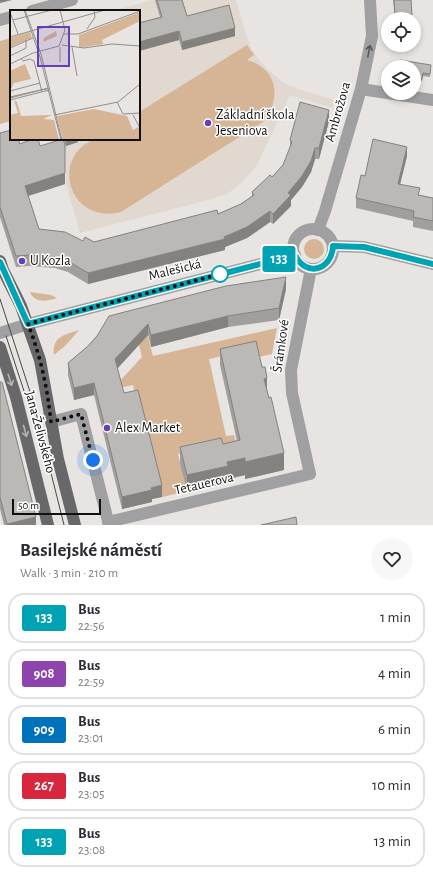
<!DOCTYPE html>
<html lang="en">
<head>
<meta charset="utf-8">
<style>
  :root { --surface:#fff; --page:#f7f7f7; --text:#2b2b33; --muted:#7c7c81; --line:#e1e1e2 }
  body { margin:0; font-family:"Alegreya Sans",sans-serif; background:var(--page); color:var(--text); height:100vh; display:flex; flex-direction:column; font-size:15px; white-space:nowrap }
  * { box-sizing:border-box; margin:0 }
  p { font-size:13px; color:var(--muted) }
  .icon { flex:none; width:22px; height:22px; fill:none; stroke:currentColor; stroke-width:2; stroke-linecap:round; stroke-linejoin:round }
  .map { position:relative; height:525px; overflow:hidden }
  .side { display:flex; flex-direction:column; background:var(--surface); flex:1 }
  .side>* { flex:none }
  .badge { padding:0 8px; border-radius:3px; font-size:14px; line-height:26px }
  .tools { position:absolute; left:381px; top:12px; display:grid; gap:8px }
  .tools a { display:grid; place-items:center; width:40px; height:40px; border-radius:50%; background:var(--surface); box-shadow:0 2px 6px #0003; font-size:20px }
  .scale { position:absolute; left:12px; bottom:10px; width:89px; box-sizing:border-box; padding-left:4px; border:2px solid #11100f; border-top:0; font-size:11px; line-height:14px; white-space:nowrap; color:#11100f; -webkit-text-stroke:3px #fff; paint-order:stroke }
  .you { position:absolute; width:20px; height:20px; margin:-10px; border:3px solid #fff; border-radius:50%; background:#1a73e8; box-shadow:0 0 0 6px #1a73e833 }
  .map>.badge { position:absolute; translate:-50% -50%; box-shadow:0 0 0 2px #fff }
  .round { display:grid; place-items:center; flex:none; width:42px; height:42px; border-radius:21px; background:var(--page) }
  .head { display:flex; align-items:center; justify-content:space-between; height:68px; padding:0 20px }
  h1 { font-size:19px; font-weight:700; line-height:30px }
  ul { padding:0; list-style:none }
  li { display:flex; align-items:center; gap:12px; height:50px; margin:0 8px 6px; padding:0 12px; border:2px solid var(--line); border-radius:16px }
  li div { flex:1 }
  li b { display:block; font-size:15px }
  li em { font-style:normal }
  li .badge { min-width:44px; font-weight:700; text-align:center }
  .map>svg:first-child { display:block }
  .built { fill:#e1d9d0 }
  .green { fill:#d5b595 }
  .lines { fill:none; stroke-linecap:round; stroke-linejoin:round }
  .minor { stroke:#a0a0a2; stroke-width:12 }
  .major { stroke:#68676a; stroke-width:12 }
  .tram { stroke:#494846; stroke-width:1 }
  .wall { fill:#a19f9d }
  .shaded-wall { fill:#83827f }
  .building { fill:#bbb9b6; stroke:#83827f }
  .oneway { stroke:#585858 }
  .oneway2 { stroke:#b4b3b4 }
  .line-casing { stroke:#fff; stroke-width:9 }
  .line { stroke:#00a3b4; stroke-width:6 }
  .walk { stroke:#11100f; stroke-width:4; stroke-dasharray:0 7.2 }
  .poi-dot { fill:#643fb7; stroke:#fff; stroke-width:1.5 }
  .stop-dot { fill:#fff; stroke:#00a3b4; stroke-width:2 }
  .labels { text-anchor:middle; dominant-baseline:central; stroke-width:3; stroke-linejoin:round; paint-order:stroke }
  .street-label { font-size:14px; fill:#11100f; stroke:#fff }
  .poi-label { font-size:14px; fill:#11100f; stroke:#fff; text-anchor:start }
  .inset-road { fill:none; stroke:#918f8d; stroke-width:1 }
  .view { fill:#643fb7; fill-opacity:0.15; stroke:#643fb7; stroke-width:2 }
  .inset-edge { fill:none; stroke:#11100f; stroke-width:2 }
</style>
</head>
<body>
<div class="map">
<svg width="433" height="525" viewBox="0 0 433 525">
  <rect width="100%" height="100%" fill="#e7e4e1"/>
  <!-- built -->
  <polygon class="built" points="152,0 236,0 247,37 252,50 260,61 273,74 284,83 301,90 334,100 333,108 290,95 256,167 238,186 227,194 212,199 80,233 66,184 66,158 60,139 139,139 139,11 112,11"/>
  <!-- green -->
  <g class="green">
    <polygon points="11,38 11,121 0,124 0,41"/>
    <path d="M 247,45 L 254,55 L 247,60 C 278,68 282,99 263,122 L 121,212 C 69,225 50,158 93,140 C 99,137 130,139 139,139 L 139,112 Z"/>
    <circle cx="314" cy="249" r="10"/>
    <path d="M 30,292 L 51,295 L 57,298 C 48,301 35,304 30,292 Z"/>
    <polygon points="277,328 272,354 259,357 257,348 209,359 226,436 234,435 238,449 230,443 178,454 187,491 162,497 133,385 119,388 118,383 142,357 137,337 147,334 153,356"/>
    <path d="M 79,330 L 65,346 L 54,355 C 52,336 65,335 79,330 Z"/>
  </g>
  <g class="lines">
    <!-- minor -->
    <g class="minor">
      <polyline points="32,11 72,0"/>
      <polyline points="0,20 11,17"/>
      <polyline points="361,89 433,100"/>
      <circle cx="313" cy="249" r="20"/>
      <polyline points="318,230 325,211 361,89 372,36 370,0"/>
      <polyline points="333,246 364,247 433,264"/>
      <polyline points="0,333 28,324 295,255"/>
      <polyline points="51,422 81,414 109,525"/>
      <polyline points="108,522 310,474 292,393 291,370 311,269"/>
    </g>
    <!-- major -->
    <g class="major">
      <polyline points="0,261 3,270 21,306 40,360 58,459 75,525"/>
      <polyline points="0,347 16,397 48,525"/>
    </g>
    <!-- tram -->
    <g class="tram">
      <polyline points="0,299 33,401 64,525"/>
      <polyline points="6,336 24,391"/>
    </g>
  </g>
  <!-- wall -->
  <g class="wall">
    <polygon points="155,0 182,0 187,16 235,36 182,50 179,40 139,51 139,23 160,17"/>
    <polygon points="393,0 411,0 412,19 395,19"/>
    <polygon points="414,67 431,67 430,77 423,76 422,81 414,80"/>
    <polygon points="329,121 319,159 315,159 311,172 302,187 291,200 291,206 273,224 270,222 247,238 225,247 225,250 88,284 68,272 55,268 29,266 16,267 0,217 0,133 20,144 40,146 65,184 28,196 39,229 83,241 94,242 218,214 241,204 252,196 252,192 272,177 283,165 290,149 290,140"/>
    <polygon points="63,139 82,139 78,140 78,142 66,146"/>
    <polygon points="407,156 400,184 420,195 433,198 433,231 413,227 413,221 356,208 356,198 365,176"/>
    <polygon points="286,289 279,320 228,327 151,347 148,335 117,369 124,393 162,497 152,499 152,502 122,509 94,395 74,400 68,375 68,363 88,346 97,336"/>
    <polygon points="220,349 267,391 284,470 245,479 245,475 228,479 228,483 187,491 180,464 180,447 223,444 237,441 220,365"/>
    <polygon points="0,382 36,525 4,525 0,509"/>
  </g>
  <!-- shaded-wall -->
  <g class="shaded-wall">
    <polygon points="0,0 12,0 0,3"/>
    <polygon points="235,28 235,36 182,50 182,42"/>
    <polygon points="179,31 179,40 139,51 139,42"/>
    <polygon points="329,110 329,121 319,159 319,148"/>
    <polygon points="66,139 82,139 78,140 78,142 66,146"/>
    <polygon points="407,147 407,156 398,193 398,184"/>
    <polygon points="315,148 315,159 311,172 302,187 291,200 291,206 273,224 273,214 288,193"/>
    <polygon points="65,173 65,184 25,197 25,186"/>
    <polygon points="270,211 270,222 247,238 225,247 225,250 88,284 88,273 224,237"/>
    <polygon points="286,277 286,289 279,320 279,308"/>
    <polygon points="228,316 228,327 151,347 151,335"/>
    <polygon points="148,324 148,335 115,371 115,359"/>
    <polygon points="267,378 267,395 264,379"/>
    <polygon points="94,383 94,395 74,400 74,388"/>
    <polygon points="284,453 284,470 245,479 245,462"/>
    <polygon points="245,458 245,475 228,479 228,483 187,491 187,475 227,462"/>
    <polygon points="162,485 162,497 152,499 152,502 122,509 122,497 151,488"/>
    <polygon points="36,517 36,525 7,525 7,524"/>
  </g>
  <!-- building -->
  <g class="building">
    <polygon points="157,0 182,0 187,16 229,5 235,28 182,42 179,31 139,42 139,23 162,17"/>
    <polygon points="394,0 411,0 412,15 395,16"/>
    <polygon points="400,60 431,65 430,74 423,73 422,79 414,78 414,67 399,67"/>
    <polygon points="300,102 329,110 319,148 315,148 311,161 302,176 288,193 291,195 273,214 270,211 247,227 224,237 225,239 88,273 68,261 55,257 29,255 16,256 0,207 0,133 11,130 11,139 18,139 20,144 33,139 38,139 40,146 63,139 65,145 65,173 25,186 39,229 65,232 83,241 85,237 94,242 217,210 218,214 241,204 254,195 252,192 270,175 272,177 283,165 292,142 290,140"/>
    <polygon points="373,139 407,147 398,184 420,188 418,195 433,198 433,221 413,217 414,211 356,198 361,175 365,176"/>
    <polygon points="286,277 279,308 228,316 151,335 148,324 115,359 124,393 138,390 162,485 151,488 152,490 122,497 94,383 74,388 68,363 88,346 97,336 109,316 226,286"/>
    <polygon points="256,341 262,367 265,367 267,378 264,379 269,398 271,397 284,453 245,462 245,458 227,462 228,466 187,475 180,447 221,438 223,444 240,440 220,349"/>
    <polygon points="0,382 2,382 36,517 7,524 0,497"/>
    <polygon points="296,517 297,525 261,525"/>
  </g>
  <!-- one-way arrows -->
  <defs><path id="oneway-shaft" d="M-6 0H5M1.5-3L5.5 0L1.5 3" fill="none" stroke-width="1.6" stroke-linecap="round" stroke-linejoin="round"/></defs>
  <use class="oneway" href="#oneway-shaft" transform="translate(369 51) rotate(-79)"/>
  <g class="oneway2">
    <use href="#oneway-shaft" transform="translate(10 380) rotate(72)"/>
    <use href="#oneway-shaft" transform="translate(25 431) rotate(75)"/>
  </g>
  <g class="lines">
    <defs>
      <path id="line" d="M 0,262 L 28,324 L 295,255 C 306,278 332,270 333,246 L 364,247 L 433,264"/>
    </defs>
    <!-- line casing -->
    <use href="#line" class="line-casing"/>
    <!-- line -->
    <use href="#line" class="line"/>
    <!-- walk -->
    <path class="walk" d="M 93,460 L 81,414 L 51,422 C 47,386 41,358 28,324 L 221,274 L 220,274"/>
  </g>
  <!-- markers -->
  <g class="poi-dot">
    <circle cx="208" cy="123" r="4"/>
    <circle cx="22" cy="261" r="4"/>
    <circle cx="107" cy="428" r="4"/>
  </g>
  <circle class="stop-dot" cx="220" cy="274" r="8"/>
  <g class="labels">
    <!-- street labels -->
    <g class="street-label">
      <text transform="translate(338 112) rotate(-74)">Ambrožova</text>
      <text transform="translate(175 270) rotate(-14)">Malešická</text>
      <text transform="translate(281 346) rotate(-82)">Šrámkové</text>
      <text transform="translate(40 432) rotate(75)">Jana Želivského</text>
      <text transform="translate(204 484) rotate(-13)">Tetauerova</text>
    </g>
    <!-- poi labels -->
    <g class="poi-label">
      <text x="216" y="115">Základní škola<tspan x="216" dy="16">Jeseniova</tspan></text>
      <text x="30" y="261">U Kozla</text>
      <text x="115" y="428">Alex Market</text>
    </g>
  </g>
  <!-- overview -->
  <g transform="translate(10 10)">
    <rect width="130" height="130" fill="#e7e4e1"/>
    <path d="M 130,2 L 130,11 L 92,30 L 93,34 L 69,38 L 69,25 ZM 46,21 L 47,26 L 33,32 L 34,28 ZM 20,22 L 22,28 L 0,37 L 0,28 ZM 15,54 L 21,69 L 4,73 L 1,79 L 0,61 ZM 4,90 L 7,92 L 11,106 L 42,105 L 33,109 L 44,110 L 49,130 L 0,130 L 0,105 L 8,103 ZM 84,99 L 117,106 L 123,120 L 128,117 L 130,119 L 130,130 L 53,130 L 47,106 Z" fill="#d5b595"/>
    <path class="inset-road" d="M 14,0 L 30,47 L 51,130M 15,0 L 31,44 L 52,130M 0,2 L 8,24M 3,10 L 42,0M 77,19 L 85,7 L 84,0M 54,24 L 68,24 L 130,1M 0,27 L 95,0M 52,35 L 74,38 L 102,34 L 130,36M 49,36 L 55,20 L 50,0M 62,37 L 67,66M 0,38 L 23,28M 0,46 L 16,38 L 16,30M 11,48 L 13,51 L 20,49 L 24,51 L 32,82M 50,52 L 50,37M 0,54 L 23,43 L 49,36M 0,81 L 30,73M 0,87 L 39,78M 0,88 L 35,79 L 39,82M 0,90 L 39,80M 107,92 L 113,104 L 130,103M 44,105 L 108,92 L 130,74M 123,105 L 130,118"/>
    <path class="view" d="M 28,17 L 59,17 L 59,56 L 28,56 Z"/>
    <rect width="130" height="130" class="inset-edge"/>
  </g>
</svg>
<div class="tools">
<a><svg class="icon" aria-label="locate" viewBox="0 0 24 24"><circle cx="12" cy="12" r="6"/><path d="M12 2v4M12 18v4M2 12h4M18 12h4"/></svg></a>
<a><svg class="icon" aria-label="layers" viewBox="0 0 24 24"><path d="M12 4l9 5-9 5-9-5zM3 14l9 5 9-5"/></svg></a>
</div>
<div class="scale">50 m</div>
<div class="you" style="left:93px;top:460px"></div>
<b class="badge" style="left:279px;top:259px;background:#00a3b4;color:#fff">133</b>
</div>
<section class="side">
<div class="head"><div><h1>Basilejské náměstí</h1><p>Walk · 3 min · 210 m</p></div><a class="round"><svg class="icon" aria-label="heart" viewBox="0 0 24 24"><path d="M12 20l-8-8c-3-5 5-10 8-4 3-6 11-1 8 4z"/></svg></a></div>
<ul>
<li><span class="badge" style="background:#00a3b4;color:#fff">133</span><div><b>Bus</b><p>22:56</p></div><em>1 min</em></li>
<li><span class="badge" style="background:#8e44ad;color:#fff">908</span><div><b>Bus</b><p>22:59</p></div><em>4 min</em></li>
<li><span class="badge" style="background:#0072bc;color:#fff">909</span><div><b>Bus</b><p>23:01</p></div><em>6 min</em></li>
<li><span class="badge" style="background:#d7263d;color:#fff">267</span><div><b>Bus</b><p>23:05</p></div><em>10 min</em></li>
<li><span class="badge" style="background:#00a3b4;color:#fff">133</span><div><b>Bus</b><p>23:08</p></div><em>13 min</em></li>
</ul>
</section>
</body>
</html>
